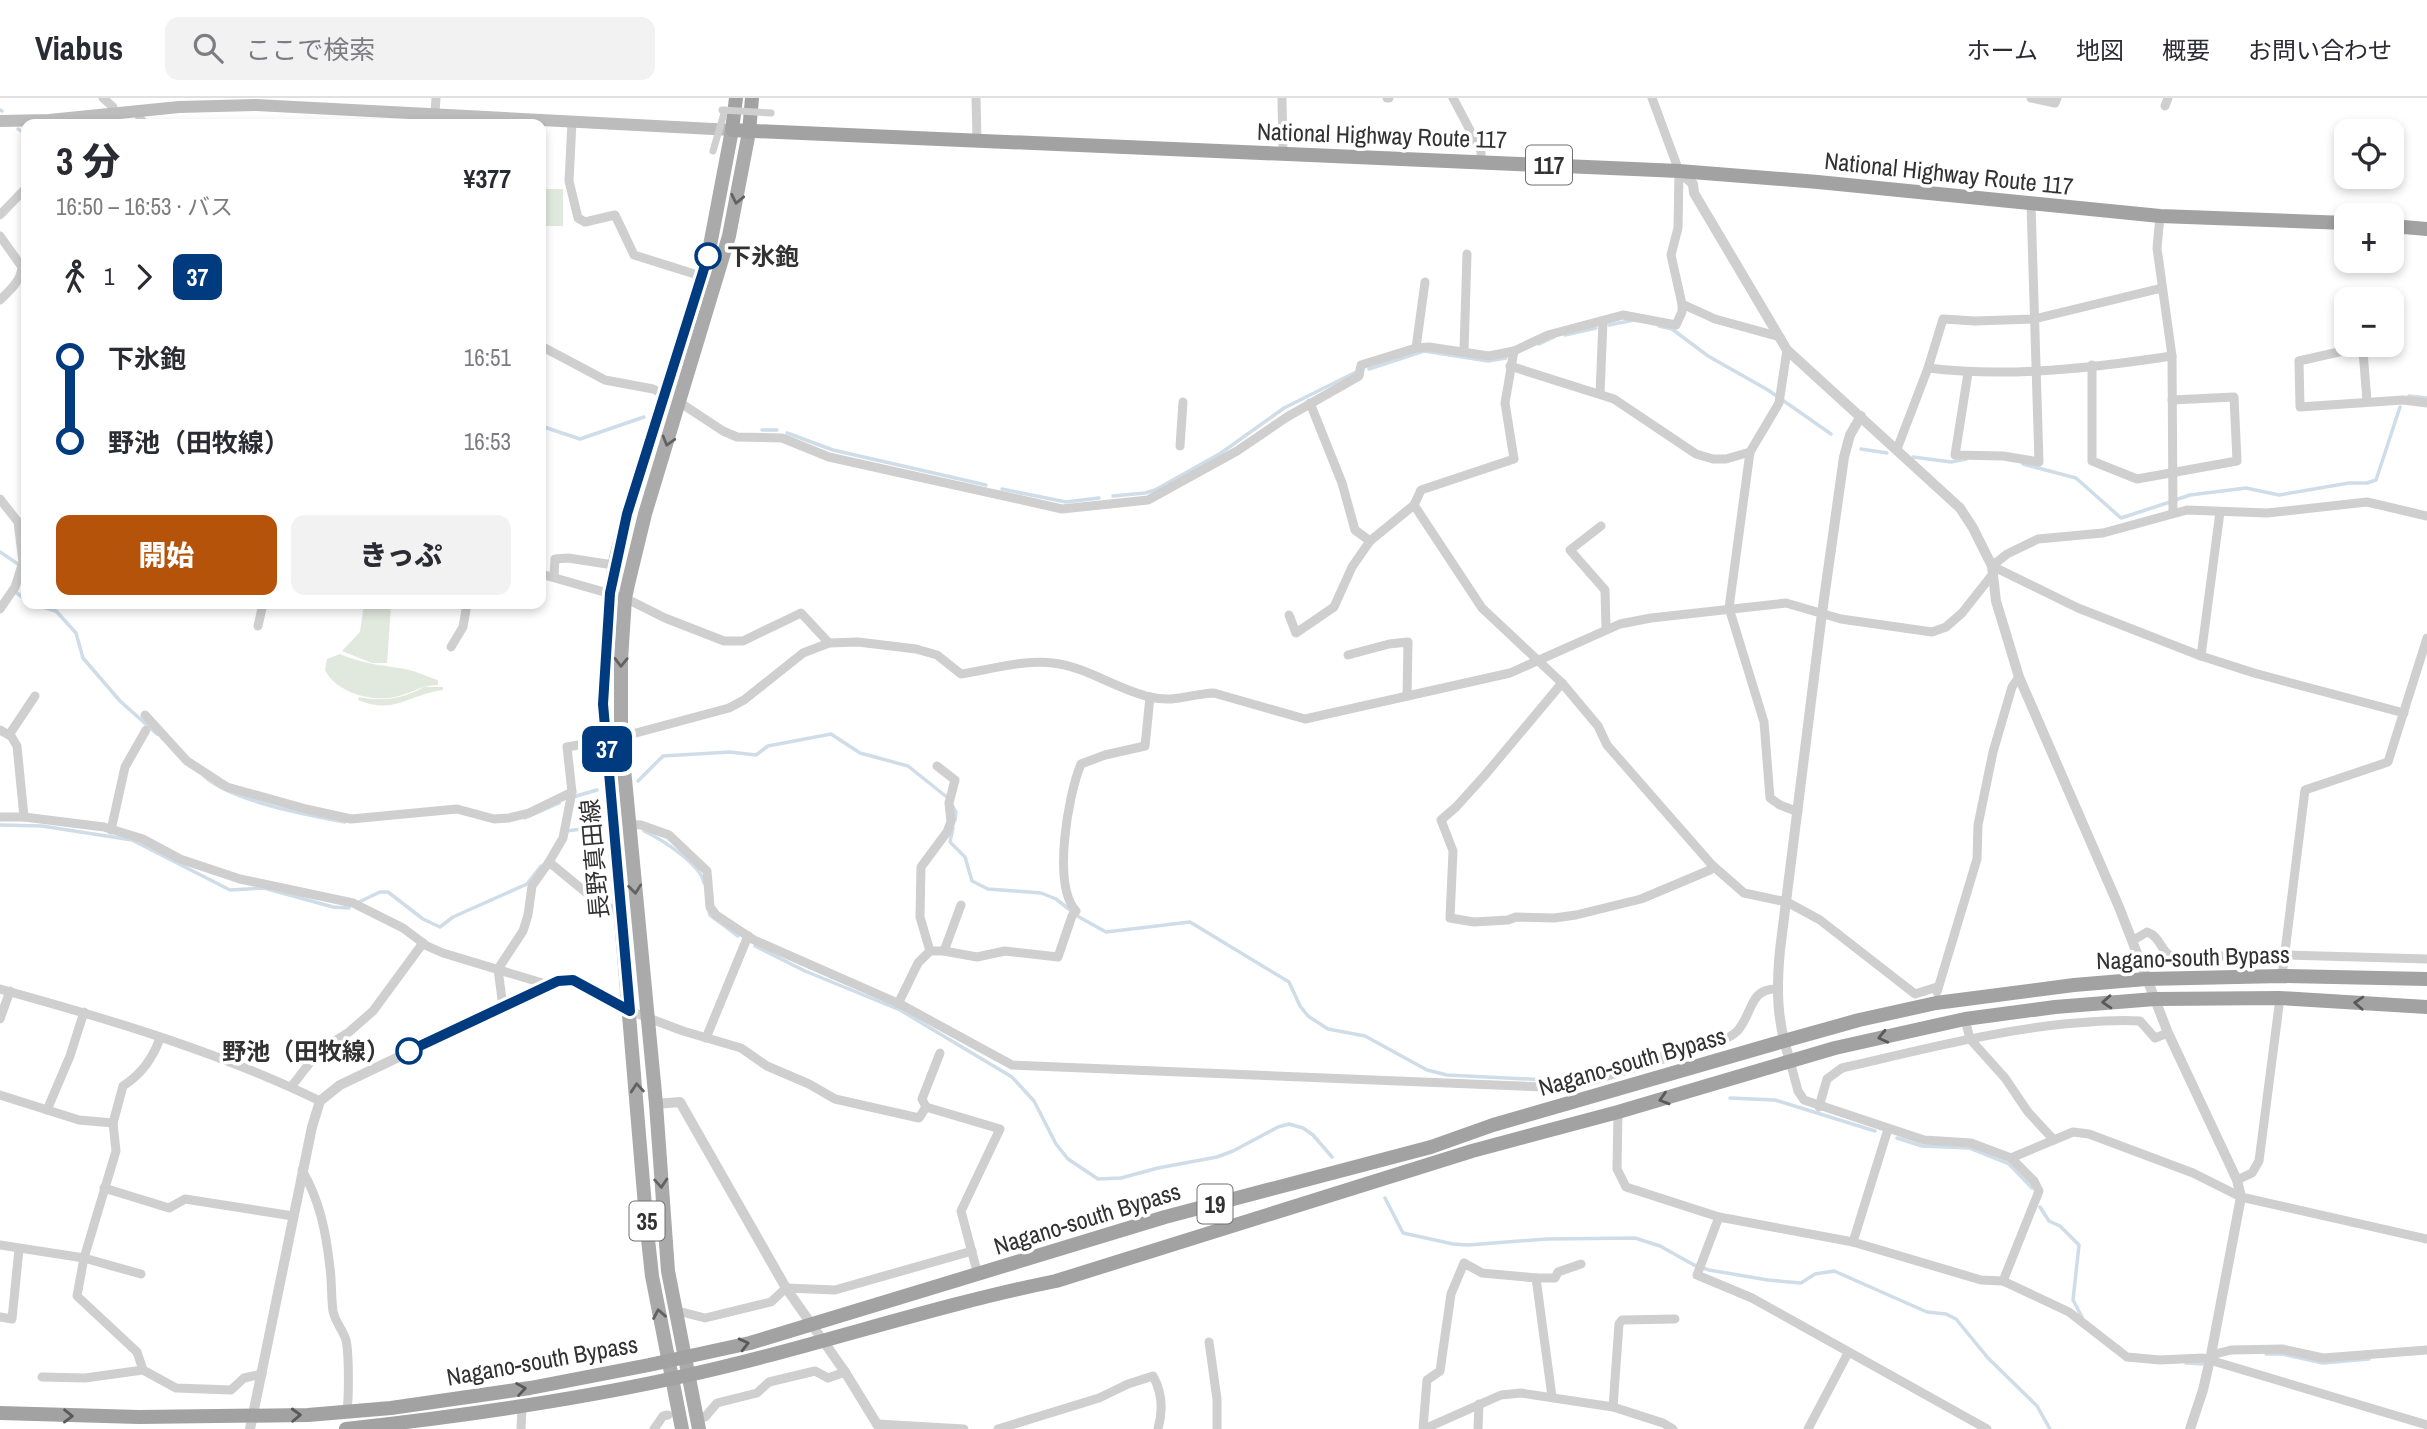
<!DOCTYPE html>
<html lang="ja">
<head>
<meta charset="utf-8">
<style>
  :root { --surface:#fff; --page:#f2f2f3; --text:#2b2b33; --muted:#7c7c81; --line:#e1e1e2; --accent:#b45309 }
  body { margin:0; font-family:"Archivo Narrow","Noto Sans JP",sans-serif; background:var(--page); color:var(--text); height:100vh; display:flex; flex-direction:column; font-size:26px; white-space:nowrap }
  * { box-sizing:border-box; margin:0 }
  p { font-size:23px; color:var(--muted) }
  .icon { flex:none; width:38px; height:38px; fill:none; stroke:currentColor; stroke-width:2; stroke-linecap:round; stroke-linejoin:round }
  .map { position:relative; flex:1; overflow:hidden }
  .drawer { position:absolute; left:21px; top:21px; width:525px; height:490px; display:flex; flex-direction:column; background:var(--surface); border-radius:14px; box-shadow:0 4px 10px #0003 }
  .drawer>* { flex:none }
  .badge { padding:0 14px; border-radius:10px; font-size:24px; line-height:46px }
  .controls { position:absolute; left:2334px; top:21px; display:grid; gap:14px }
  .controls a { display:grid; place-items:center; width:70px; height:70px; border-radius:14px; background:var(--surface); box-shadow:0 4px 10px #0003; font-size:35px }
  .map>.badge { position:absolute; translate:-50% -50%; box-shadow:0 0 0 4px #fff }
  .legs { display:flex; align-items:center; gap:10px; height:77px; padding:0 35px; font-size:23px }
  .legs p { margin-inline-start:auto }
  .overview { display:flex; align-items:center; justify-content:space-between; height:119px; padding:0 35px }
  h1 { font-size:38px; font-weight:800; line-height:52px }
  .cta { display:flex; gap:14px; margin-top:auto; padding:14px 35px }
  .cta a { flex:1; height:80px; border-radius:14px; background:var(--accent); color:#fff; font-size:28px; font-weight:800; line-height:80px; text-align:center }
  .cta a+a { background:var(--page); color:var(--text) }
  ul { padding:0 35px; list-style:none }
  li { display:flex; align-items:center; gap:24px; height:84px; font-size:26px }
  li i { display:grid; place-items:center; width:10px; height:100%; margin:0 9px; background:currentColor }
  li i::after { content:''; width:18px; height:18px; margin:-9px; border:5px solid; border-radius:50%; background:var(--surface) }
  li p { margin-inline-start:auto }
  li:first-child i { background:linear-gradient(#0000 50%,currentColor 0) }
  li:last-child i { background:linear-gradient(currentColor 50%,#0000 0) }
  header { display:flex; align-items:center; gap:42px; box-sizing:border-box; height:98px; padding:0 35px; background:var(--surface); border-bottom:2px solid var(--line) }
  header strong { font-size:33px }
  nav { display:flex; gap:38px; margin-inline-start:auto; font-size:24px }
  .search { width:490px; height:63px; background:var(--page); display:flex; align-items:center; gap:18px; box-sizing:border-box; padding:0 24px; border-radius:14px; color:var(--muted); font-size:26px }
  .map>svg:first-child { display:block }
  .green { fill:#e1e8dd }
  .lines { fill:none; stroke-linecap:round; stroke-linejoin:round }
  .stream { stroke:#cfdde8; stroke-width:3.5 }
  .minor { stroke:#cfcfcf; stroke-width:9 }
  .tertiary { stroke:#cfcfcf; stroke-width:10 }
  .secondary { stroke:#bcbcbc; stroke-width:12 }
  .primary { stroke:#aaa; stroke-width:14 }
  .trunk { stroke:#a2a2a2; stroke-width:14 }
  .pedestrian-bridge { stroke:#cfcfcf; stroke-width:7 }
  .oneway { stroke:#626262 }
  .oneway2 { stroke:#595959 }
  .line-1-casing { stroke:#fff; stroke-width:16 }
  .line-1 { stroke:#003b80; stroke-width:10 }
  .stop-1-dot { fill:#fff; stroke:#003b80; stroke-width:3.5 }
  .labels { text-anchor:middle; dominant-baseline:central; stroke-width:7; stroke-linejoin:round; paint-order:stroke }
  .shield { fill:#fff; stroke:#707070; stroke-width:2 }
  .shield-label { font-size:23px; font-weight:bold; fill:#323232 }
  .street-label { font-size:24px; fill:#323232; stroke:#fff }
  .stop-label { font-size:24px; font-weight:bold; fill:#323232; stroke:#fff; text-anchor:start }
</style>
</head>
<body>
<header>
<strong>Viabus</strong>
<div class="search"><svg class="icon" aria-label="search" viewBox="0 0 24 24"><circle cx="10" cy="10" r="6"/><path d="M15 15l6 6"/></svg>ここで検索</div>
<nav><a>ホーム</a><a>地図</a><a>概要</a><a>お問い合わせ</a></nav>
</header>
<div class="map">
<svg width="2427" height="1331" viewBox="0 0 2427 1331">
  <rect width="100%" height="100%" fill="#fff"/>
  <!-- green -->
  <g class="green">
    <rect x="545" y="91" width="18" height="37"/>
    <polygon points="364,506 391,508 387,565 372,565 342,553 360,534"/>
    <path d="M 340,556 C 360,565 379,567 400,570 C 413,572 426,578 438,582 L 438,587 C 421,587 410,596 395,599 C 371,604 337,595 325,572 L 327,561 Z"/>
    <path d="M 424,589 L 443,589 L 443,592 C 407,597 395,617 358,602 L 359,599 C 384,604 402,601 424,589 Z"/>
  </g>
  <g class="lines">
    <!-- stream -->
    <g class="stream">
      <polyline points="0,12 2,13"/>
      <polyline points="18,31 26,36"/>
      <polyline points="1609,227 1634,222"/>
      <polyline points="1659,228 1672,231 1708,258 1768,292 1831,336"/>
      <polyline points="1565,237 1596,230"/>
      <polyline points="1539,246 1554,239"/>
      <polyline points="1369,271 1424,253 1488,263 1506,260"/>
      <polyline points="2409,298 2427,300"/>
      <polyline points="541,328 580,341 644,319"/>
      <polyline points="762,332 777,332"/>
      <polyline points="787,335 833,352 986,387"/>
      <polyline points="1861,351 1887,355"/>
      <polyline points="1913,359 1951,364 1966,361"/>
      <polyline points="2023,366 2076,380 2121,420 2170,404"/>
      <polyline points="1002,391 1066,404 1099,400"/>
      <polyline points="1113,398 1145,395 1155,392 1221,355 1284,310 1356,274"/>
      <polyline points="2175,402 2190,397 2246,390 2279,397 2349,385 2367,385 2376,382 2400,309"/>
      <polyline points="0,454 18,466"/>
      <polyline points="13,492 26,502"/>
      <polyline points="32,506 56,513 76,535 83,560 120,603 157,636"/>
      <path d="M 204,678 C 231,703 307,717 345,724"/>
      <polyline points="638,683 663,658 730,654 756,657 768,648 831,636 860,655 908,668 948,700"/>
      <polyline points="573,699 597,692"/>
      <polyline points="952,707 956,714 955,722"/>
      <polyline points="525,720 559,705"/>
      <polyline points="0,727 42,728 132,742 230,792 264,790 333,809 349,810"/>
      <polyline points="953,730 950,744 965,759 972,783 988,791 1041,795 1056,801 1079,819 1106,834 1190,824 1289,884 1300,908 1308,918 1328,931 1365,938 1427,972 1447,977 1567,983 1682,950"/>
      <polyline points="566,733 598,729"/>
      <path d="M 644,733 C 661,741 701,766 704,785"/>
      <polyline points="359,804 380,794 388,794 423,821 440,829 453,819 527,786 541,768"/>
      <polyline points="709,813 710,817 738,838"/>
      <polyline points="755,848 805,873 900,912 1012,979 1034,1003 1056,1046 1068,1061 1098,1081 1121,1080 1158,1070 1217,1059 1233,1053 1278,1029 1289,1026 1303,1030 1313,1037 1332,1059"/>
      <polyline points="1730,1000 1775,1002 1875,1033"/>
      <polyline points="1897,1040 1922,1048 1969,1050 2009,1066 2032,1090"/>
      <polyline points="1385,1100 1403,1135 1453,1146 1468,1147 1547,1141 1635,1140 1660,1148 1694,1167 1709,1172 1768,1182 1801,1185 1815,1176 1834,1173 1927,1214 1946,1216 1956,1221 1988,1260 2037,1308 2050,1331"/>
      <polyline points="2040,1109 2049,1123 2060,1128 2079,1147 2073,1202 2082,1219"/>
      <polyline points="2266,1256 2282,1256 2323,1265 2369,1261"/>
      <polyline points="2186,1265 2203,1266"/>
    </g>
    <!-- minor -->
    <g class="minor">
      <polyline points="103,0 113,9 113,15"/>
      <polyline points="976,0 977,42"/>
      <polyline points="1282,0 1283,56"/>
      <polyline points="1387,0 1389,0"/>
      <polyline points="1453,0 1481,53 1481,64"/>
      <polyline points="2031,0 2055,5 2057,0"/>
      <polyline points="2165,8 2168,0"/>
      <polyline points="139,12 140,21 145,26"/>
      <polyline points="435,15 436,0"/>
      <polyline points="572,24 569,83 578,120 585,124 615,117 634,157 701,178"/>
      <polyline points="0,117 26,90"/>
      <path d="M 0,138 L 22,169 C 21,183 10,192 0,202"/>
      <polyline points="1682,206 1715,221 1780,239"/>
      <polyline points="541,248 605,282 653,291 666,297"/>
      <polyline points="1416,250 1425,184"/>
      <polyline points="1787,252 1779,305 1750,354 1729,510 1764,624 1770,700 1780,707 1798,714"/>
      <polyline points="1464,253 1467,156"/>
      <polyline points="2172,258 2173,415"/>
      <polyline points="2092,267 2092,363 2137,381 2237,363 2234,299 2172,302"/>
      <polyline points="1510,268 1614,301 1696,356 1713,361 1726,361 1750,354"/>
      <path d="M 1928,270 C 2008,280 2092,270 2172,258 L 2157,150 L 2160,118"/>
      <polyline points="1968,275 1955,357 2003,358 2039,364 2031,106"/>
      <polyline points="1600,296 1603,223"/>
      <polyline points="2367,303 2363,253 2343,253 2299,263 2300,309 2403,302 2427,305"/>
      <polyline points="679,304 723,333 737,339 782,340 829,359 1062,411 1148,402 1237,353 1287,319 1359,278 1361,267 1416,250 1429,249 1489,258 1514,253 1548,237 1623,217 1676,227 1682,214 1682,206 1671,157 1678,130 1679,73 1652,0"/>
      <polyline points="1310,305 1342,385 1355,432 1370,443"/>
      <polyline points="1180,348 1183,304"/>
      <polyline points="1897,351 1928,270 1943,221 1975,223 2034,221 2162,190"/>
      <polyline points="0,401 18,424 23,464 15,489 0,511"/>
      <polyline points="1414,407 1482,510 1562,585 1598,628 1607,647 1712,767 1744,795 1787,804 1820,822 1915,896 1937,889"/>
      <polyline points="1601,428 1570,452 1605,492 1606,531"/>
      <polyline points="541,476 625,500 665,520 724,543 743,543 801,515 829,545"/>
      <polyline points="554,478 555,461 568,460 607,466"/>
      <polyline points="1289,517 1296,535 1334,509 1352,469 1370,443 1414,407 1421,392 1514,361 1505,305 1514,253"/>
      <polyline points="258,528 263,506"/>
      <polyline points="451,549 463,529 467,506"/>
      <polyline points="1348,557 1389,546 1408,544 1407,598"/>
      <polyline points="2201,558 2220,414"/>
      <polyline points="1562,585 1485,677 1456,709 1441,722 1453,753 1450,820 1474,824 1508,822 1516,819 1554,820 1576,817 1641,801 1710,772 1712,767"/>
      <polyline points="2404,615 2254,575 2201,558 2078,510 1992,468 2007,456 2038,441 2103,435 2187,412 2267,415 2367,404 2427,418"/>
      <polyline points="145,617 187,663 227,689 306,711 351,721 457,711 494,721 509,720 529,715 572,694 567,649 606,642"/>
      <polyline points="0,632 11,638 17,648 24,719"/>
      <polyline points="9,637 35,598"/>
      <path d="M 621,639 L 729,610 L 744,602 L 803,555 L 829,545 L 858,544 L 916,551 L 937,557 L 961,576 C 988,572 1026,561 1053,565 C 1087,569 1116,591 1150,599 C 1175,605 1190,596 1214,595 L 1305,621 L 1510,575 L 1620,526 L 1651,520 L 1786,505 L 1841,521 L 1932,534 L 1946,529 L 1962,515 L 1992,477"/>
      <polyline points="937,668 955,682 949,705 951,724 947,734 921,769 920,819 930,853 944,853 961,807"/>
      <polyline points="0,719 24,719 104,729 143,741 180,761 240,781 353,805 403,830 427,848 443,855 549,887"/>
      <path d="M 629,726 L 641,727 L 669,737 L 707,773 L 710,809 L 716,817 L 754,842 L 900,906 L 1012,967 L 1568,990 L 1720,944 C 1727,940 1735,937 1739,931 C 1753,913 1750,891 1776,891"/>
      <polyline points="111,732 125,669 146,632"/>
      <polyline points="549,764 600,806 612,811 621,809"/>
      <path d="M 2132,843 L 2147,834 C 2161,839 2160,853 2172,859 L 2285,857 L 2427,861"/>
      <path d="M 944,853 L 977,859 L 1005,853 L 1058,859 L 1072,818 L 1076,813 C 1052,787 1068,697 1081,666 L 1105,657 L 1145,648 L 1150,599"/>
      <polyline points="2282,878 2305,692 2388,664 2427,540"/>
      <path d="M 0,891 C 109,921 219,954 320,1003"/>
      <polyline points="1937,894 1977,761 1978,727 1993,654 2012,589 2019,579"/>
      <polyline points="898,906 918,865 930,853"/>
      <polyline points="503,909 498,871 523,833 528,817 532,788 549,764 563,740 572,694"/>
      <polyline points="630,913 683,933 741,950 767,968 809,986 835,1001 919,1020 926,1009 1000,1031 961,1113 978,1177"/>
      <polyline points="0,921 10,893"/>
      <polyline points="1965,921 1970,941 2005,980 2028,1014 2054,1042"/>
      <polyline points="706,940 748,838"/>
      <polyline points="1790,963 1798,993 1804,1002 1924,1042 1971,1045 2011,1060 2073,1034 2089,1036 2193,1075 2241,1099 2427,1141"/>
      <polyline points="291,989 319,953 349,934 373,913 423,845"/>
      <polyline points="0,997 79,1022 113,1025"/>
      <polyline points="926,1009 922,1001 940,955"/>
      <path d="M 1819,1009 L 1827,981 L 1842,970 C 1916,953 1989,934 2064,926 C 2089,924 2114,921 2140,923 L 2155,940 L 2168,935"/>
      <polyline points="47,1012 70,958 84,914"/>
      <polyline points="1618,1014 1617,1071 1626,1089 1719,1119 1853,1144 1888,1031"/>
      <path d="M 302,1072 C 320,1103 326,1134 330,1170 C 332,1184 331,1199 333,1213 C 335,1224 343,1232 346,1242 C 349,1255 349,1298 347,1313"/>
      <polyline points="2237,1082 2252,1075 2259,1063 2280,900"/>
      <polyline points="104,1090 169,1110 185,1101 293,1118"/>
      <polyline points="1719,1119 1697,1177 1752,1200 1987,1331"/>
      <polyline points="1853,1144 1981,1182 2003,1183 2069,1214 2127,1259 2160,1262 2203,1260 2427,1327"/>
      <polyline points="0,1147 84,1160 141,1176"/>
      <polyline points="2003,1183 2039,1093 2034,1083 2011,1060"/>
      <polyline points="674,1212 705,1220 771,1204 786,1190 835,1192 972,1153"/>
      <polyline points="0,1219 12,1221 19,1151"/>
      <polyline points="1209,1244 1217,1301 1217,1331"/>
      <polyline points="2211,1257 2231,1252 2282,1251 2323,1260 2427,1252"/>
      <path d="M 143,1272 L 137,1254 L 77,1198 L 84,1160 L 116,1053 L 113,1025 L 123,988 C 142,976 153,960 160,940"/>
      <polyline points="42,1279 85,1280 143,1272 176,1290 231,1292 244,1280 262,1276"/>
      <polyline points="1552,1299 1536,1180 1555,1180 1558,1174 1581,1166"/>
      <polyline points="1613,1309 1619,1226 1622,1222 1675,1221"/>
      <polyline points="697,1321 705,1319 717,1305 757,1295 769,1284 815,1273 828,1280 845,1274"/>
      <polyline points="877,1326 964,1331"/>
      <polyline points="521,1331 522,1309"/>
      <polyline points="654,1331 663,1318 668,1317"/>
      <path d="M 998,1331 L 1099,1300 L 1128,1286 L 1153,1278 C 1162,1294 1163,1313 1158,1331"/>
      <polyline points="1423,1331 1427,1282 1440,1273 1451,1196 1464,1165 1482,1175 1536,1180"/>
      <polyline points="1424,1331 1501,1297 1521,1295 1613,1309 1663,1325 1673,1331"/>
      <polyline points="1478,1331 1479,1306"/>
      <polyline points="1808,1331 1848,1255"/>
    </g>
    <!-- tertiary -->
    <g class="tertiary">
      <polyline points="1679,73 1693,86 1694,95 1787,252 1960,410 1973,430 1992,468 1996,503 2019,579 2119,809 2168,935 2237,1082 2241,1099 2211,1257 2203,1292 2190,1331"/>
      <path d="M 1790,963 C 1777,923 1776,894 1780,852 L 1822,515 L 1844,359 L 1850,337 L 1861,318"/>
      <polyline points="656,1006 680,1004 786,1190 845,1274 880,1331"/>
      <polyline points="250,1331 312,1029 320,1003 340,987 558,883 573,882 630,913"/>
    </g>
    <!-- secondary -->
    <polyline class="secondary" points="0,23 49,22 179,9 256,7 732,32"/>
    <!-- primary -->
    <g class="primary">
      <polyline points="682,1331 652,1178 647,1132 603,606 610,495 616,460 627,416 708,158 732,32"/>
      <polyline points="699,1331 668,1173 656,1006 621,639 621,562 625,500 629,482 645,416 729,138 749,34"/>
    </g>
    <!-- trunk -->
    <g class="trunk">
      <polyline points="736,0 732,32 1679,73 1818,84 2160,118 2347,125"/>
      <polyline points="749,34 752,0"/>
      <polyline points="2392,128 2427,131"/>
      <polyline points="0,1315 139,1319 308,1317 391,1310 530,1290 649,1267 750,1245 1165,1119 1431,1049 1493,1027 1784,943 1859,922 1936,905 2074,887 2146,881 2282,878 2427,881"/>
      <path d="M 346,1331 C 455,1319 563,1304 670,1281 C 800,1254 926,1209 1056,1183 L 1472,1053 L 1618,1014 L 1835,950 L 1965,921 L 2055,909 L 2155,901 L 2280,900 L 2427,909"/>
    </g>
    <!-- pedestrian-bridge -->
    <g class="pedestrian-bridge">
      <polyline points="722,12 771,15"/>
      <polyline points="713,53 725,12"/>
    </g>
  </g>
  <!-- one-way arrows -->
  <defs><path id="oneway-chevron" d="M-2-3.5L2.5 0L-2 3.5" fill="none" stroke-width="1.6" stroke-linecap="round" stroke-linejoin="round" transform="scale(1.75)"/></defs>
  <g class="oneway">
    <use href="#oneway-chevron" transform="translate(737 101) rotate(102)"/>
    <use href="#oneway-chevron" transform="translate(668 343) rotate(106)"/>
    <use href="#oneway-chevron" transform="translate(621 564) rotate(91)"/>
    <use href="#oneway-chevron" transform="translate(635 791) rotate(84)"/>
    <use href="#oneway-chevron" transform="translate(637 990) rotate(-95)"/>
    <use href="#oneway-chevron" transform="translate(661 1085) rotate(86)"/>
    <use href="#oneway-chevron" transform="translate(659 1216) rotate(-100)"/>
  </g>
  <g class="oneway2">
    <use href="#oneway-chevron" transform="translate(2107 904) rotate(176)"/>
    <use href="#oneway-chevron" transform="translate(2359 905) rotate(-177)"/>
    <use href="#oneway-chevron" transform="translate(1883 939) rotate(167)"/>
    <use href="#oneway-chevron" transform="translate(1664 1001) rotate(163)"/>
    <use href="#oneway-chevron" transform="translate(744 1246) rotate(-14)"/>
    <use href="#oneway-chevron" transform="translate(521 1291) rotate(-9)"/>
    <use href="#oneway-chevron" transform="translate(296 1317) rotate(-2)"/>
    <use href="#oneway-chevron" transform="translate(68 1318) rotate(1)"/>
  </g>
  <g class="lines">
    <defs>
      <polyline id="line-1" points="409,953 558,883 573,882 630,913 603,606 610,495 627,416 708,158"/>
    </defs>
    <!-- line-1 casing -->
    <use href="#line-1" class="line-1-casing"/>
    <!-- line-1 -->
    <use href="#line-1" class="line-1"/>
  </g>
  <!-- markers -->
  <g class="stop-1-dot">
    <circle cx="708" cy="158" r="12"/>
    <circle cx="409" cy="953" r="12"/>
  </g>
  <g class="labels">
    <!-- shield labels -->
    <g class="shield">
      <rect x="1526" y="47.5" width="46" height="39" rx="5"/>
      <rect x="1197.5" y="1086.5" width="35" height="39" rx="5"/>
      <rect x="629.5" y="1103.5" width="35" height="39" rx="5"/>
    </g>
    <g class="shield-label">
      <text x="1549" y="67">117</text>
      <text x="1215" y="1106">19</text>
      <text x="647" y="1123">35</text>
    </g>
    <!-- street labels -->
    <g class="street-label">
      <text transform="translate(1382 37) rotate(2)">National Highway Route 117</text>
      <text transform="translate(1949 75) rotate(6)">National Highway Route 117</text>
      <text transform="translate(594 761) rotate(-95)">長野真田線</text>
      <text transform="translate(2193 859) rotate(-2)">Nagano-south Bypass</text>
      <text transform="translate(1632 963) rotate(-16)">Nagano-south Bypass</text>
      <text transform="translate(1087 1120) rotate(-17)">Nagano-south Bypass</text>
      <text transform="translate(542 1262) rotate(-10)">Nagano-south Bypass</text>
    </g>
    <!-- stop labels -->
    <g class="stop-label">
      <text x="727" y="158">下氷鉋</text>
      <text x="390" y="953" text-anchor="end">野池（田牧線）</text>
    </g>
  </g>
</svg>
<div class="controls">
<a><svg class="icon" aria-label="locate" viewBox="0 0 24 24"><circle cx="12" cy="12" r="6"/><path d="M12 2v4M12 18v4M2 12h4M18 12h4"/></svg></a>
<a>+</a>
<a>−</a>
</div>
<b class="badge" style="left:607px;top:651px;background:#003b80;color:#fff">37</b>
<section class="drawer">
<div class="overview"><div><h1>3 分</h1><p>16:50 – 16:53 · バス</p></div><b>¥377</b></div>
<div class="legs"><svg class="icon" aria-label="walk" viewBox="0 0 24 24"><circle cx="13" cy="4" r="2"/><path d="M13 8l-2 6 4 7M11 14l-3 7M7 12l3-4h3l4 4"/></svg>1<svg class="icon" aria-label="forward" viewBox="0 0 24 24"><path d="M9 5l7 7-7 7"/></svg><b class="badge" style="background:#003b80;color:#fff">37</b></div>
<ul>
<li><i style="color:#003b80"></i><b>下氷鉋</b><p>16:51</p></li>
<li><i style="color:#003b80"></i><b>野池（田牧線）</b><p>16:53</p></li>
</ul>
<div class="cta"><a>開始</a><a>きっぷ</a></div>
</section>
</div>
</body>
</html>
